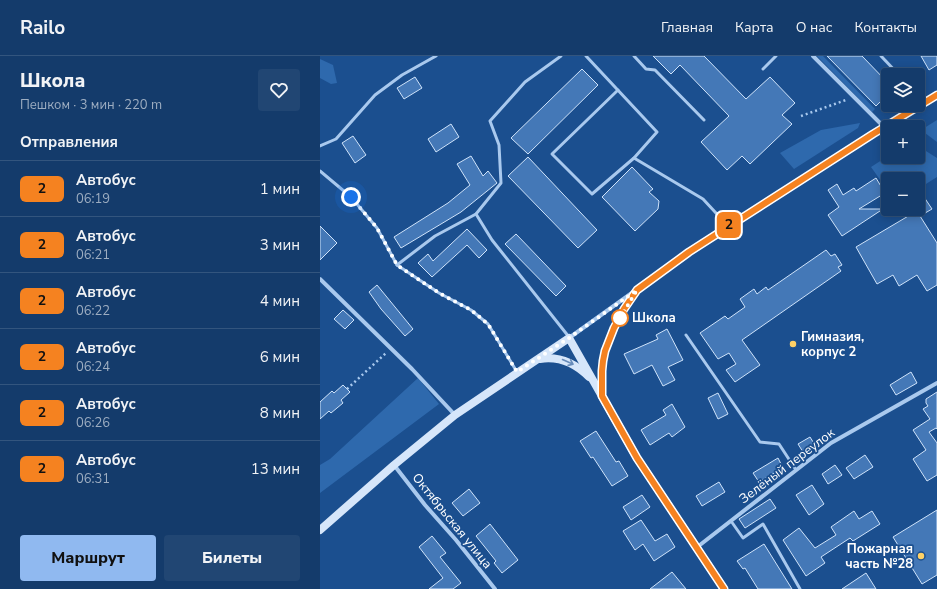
<!DOCTYPE html>
<html lang="ru">
<head>
<meta charset="utf-8">
<style>
  :root { --surface:#143b6b; --page:#214673; --text:#f1f3f6; --muted:#9dadc1; --line:#33557e; --accent:#90b9f0 }
  body { margin:0; font-family:"Nunito Sans",sans-serif; background:var(--page); color:var(--text); height:100vh; display:flex; flex-direction:column; font-size:15px; white-space:nowrap }
  * { box-sizing:border-box; margin:0 }
  p { font-size:13px; color:var(--muted) }
  .icon { flex:none; width:22px; height:22px; fill:none; stroke:currentColor; stroke-width:2; stroke-linecap:round; stroke-linejoin:round }
  .map { position:relative; flex:1; overflow:hidden }
  .sheet { display:flex; flex-direction:column; background:var(--surface); width:320px }
  .sheet>* { flex:none }
  .badge { padding:0 8px; border-radius:6px; font-size:14px; line-height:26px }
  .controls { position:absolute; left:561px; top:12px; display:grid; gap:8px }
  .controls a { display:grid; place-items:center; width:44px; height:44px; border-radius:4px; background:var(--surface); box-shadow:0 2px 10px #0003,0 0 0 1px var(--line); font-size:20px }
  .you { position:absolute; width:20px; height:20px; margin:-10px; border:3px solid #fff; border-radius:50%; background:#1a73e8; box-shadow:0 0 0 6px #1a73e833 }
  .map>.badge { position:absolute; translate:-50% -50%; box-shadow:0 0 0 2px #fff }
  h2 { padding:0 20px; font-size:15px; line-height:36px }
  .round { display:grid; place-items:center; flex:none; width:42px; height:42px; border-radius:4px; background:var(--page) }
  .head { display:flex; align-items:center; justify-content:space-between; height:68px; padding:0 20px }
  h1 { font-size:19px; font-weight:800; line-height:30px }
  .button { display:flex; gap:8px; margin-top:auto; padding:8px 20px }
  .button a { flex:1; height:46px; border-radius:4px; background:var(--accent); color:#111; font-size:16px; font-weight:800; line-height:46px; text-align:center }
  .button a+a { background:var(--page); color:var(--text) }
  ul { padding:0; list-style:none }
  li { display:flex; align-items:center; gap:12px; height:56px; padding:0 20px; border-top:1px solid var(--line) }
  li div { flex:1 }
  li b { display:block; font-size:15px }
  li em { font-style:normal }
  li .badge { min-width:44px; font-weight:700; text-align:center }
  header { display:flex; align-items:center; gap:24px; box-sizing:border-box; height:56px; padding:0 20px; background:var(--surface); border-bottom:1px solid var(--line) }
  header strong { font-size:19px }
  nav { display:flex; gap:22px; margin-inline-start:auto; font-size:14px }
  main { display:flex; flex:1; min-height:0 }
  .map>svg:first-child { display:block }
  .green { fill:#2e69ad }
  .building { fill:#4478b7; stroke:#cfe3fa }
  .lines { fill:none; stroke-linecap:round; stroke-linejoin:round }
  .path { stroke:#a9c9ee; stroke-width:2.5; stroke-dasharray:2 3; stroke-linecap:butt }
  .lane { stroke:#a9c9ee; stroke-width:3 }
  .street { stroke:#a9c9ee; stroke-width:4 }
  .secondary { stroke:#d6e6fa; stroke-width:8 }
  .oneway { stroke:#668bba }
  .line-casing { stroke:#fff; stroke-width:9 }
  .line { stroke:#f58220; stroke-width:6 }
  .walk { stroke:#fff; stroke-width:4; stroke-dasharray:0 7.2 }
  .stop-dot { fill:#fff; stroke:#f58220; stroke-width:2 }
  .poi-dot { fill:#ffd166; stroke:#1b4f8f; stroke-width:1.5 }
  .labels { text-anchor:middle; dominant-baseline:central; stroke-width:3.5; stroke-linejoin:round; paint-order:stroke }
  .stop-label { font-size:13px; font-weight:bold; fill:#fff; stroke:#1b4f8f; text-anchor:start }
  .poi-label { font-size:13px; font-weight:bold; fill:#fff; stroke:#1b4f8f; text-anchor:start }
  .street-label { font-size:13px; fill:#fff; stroke:#1b4f8f }
</style>
</head>
<body>
<header>
<strong>Railo</strong>
<nav><a>Главная</a><a>Карта</a><a>О нас</a><a>Контакты</a></nav>
</header>
<main>
<section class="sheet">
<div class="head"><div><h1>Школа</h1><p>Пешком · 3 мин · 220 m</p></div><a class="round"><svg class="icon" aria-label="heart" viewBox="0 0 24 24"><path d="M12 20l-8-8c-3-5 5-10 8-4 3-6 11-1 8 4z"/></svg></a></div>
<h2>Отправления</h2>
<ul>
<li><span class="badge" style="background:#f58220;color:#111">2</span><div><b>Автобус</b><p>06:19</p></div><em>1 мин</em></li>
<li><span class="badge" style="background:#f58220;color:#111">2</span><div><b>Автобус</b><p>06:21</p></div><em>3 мин</em></li>
<li><span class="badge" style="background:#f58220;color:#111">2</span><div><b>Автобус</b><p>06:22</p></div><em>4 мин</em></li>
<li><span class="badge" style="background:#f58220;color:#111">2</span><div><b>Автобус</b><p>06:24</p></div><em>6 мин</em></li>
<li><span class="badge" style="background:#f58220;color:#111">2</span><div><b>Автобус</b><p>06:26</p></div><em>8 мин</em></li>
<li><span class="badge" style="background:#f58220;color:#111">2</span><div><b>Автобус</b><p>06:31</p></div><em>13 мин</em></li>
</ul>
<div class="button"><a>Маршрут</a><a>Билеты</a></div>
</section>
<div class="map">
<svg width="617" height="533" viewBox="0 0 617 533">
  <rect width="100%" height="100%" fill="#1b4f8f"/>
  <!-- green -->
  <g class="green">
    <polygon points="497,0 503,0 555,53 552,56"/>
    <polygon points="0,3 13,9 17,27 11,28 0,22"/>
    <polygon points="617,64 617,86 601,74"/>
    <polygon points="540,67 538,72 474,113 460,97 501,74"/>
    <polygon points="598,90 617,102 617,121 598,133 598,123 568,123 568,135 551,111 568,100 568,101 598,101"/>
    <polygon points="98,322 119,348 0,437 0,409 10,403"/>
  </g>
  <!-- building -->
  <g class="building">
    <polygon points="333,0 384,0 426,43 450,21 475,47 462,59 472,68 430,108 422,100 407,114 381,86 409,60 360,9 351,18"/>
    <polygon points="507,0 542,0 568,27 568,38 556,50"/>
    <polygon points="601,0 617,0 617,9 609,14"/>
    <polygon points="262,13 278,29 208,98 191,82"/>
    <polygon points="95,21 102,32 84,43 77,32"/>
    <polygon points="131,68 139,81 116,96 108,83"/>
    <polygon points="33,80 46,99 35,107 22,87"/>
    <polygon points="151,100 163,120 168,115 177,127 141,156 81,192 74,181 128,147 150,129 137,108"/>
    <polygon points="208,101 277,174 258,192 188,120"/>
    <polygon points="312,111 333,133 329,136 339,145 338,153 315,175 282,141"/>
    <polygon points="556,122 565,137 539,153 563,153 522,180 508,159 519,151 508,134 517,128 523,139 534,132 536,135"/>
    <polygon points="598,132 612,153 600,160 617,187 617,229 607,235 597,219 579,230 573,219 557,228 536,191 590,159 587,153 598,153"/>
    <polygon points="0,170 17,187 0,204"/>
    <polygon points="147,173 167,194 159,202 147,189 112,221 98,207 108,198 113,205"/>
    <polygon points="196,178 246,230 236,240 185,188"/>
    <polygon points="506,194 511,200 515,198 522,209 518,211 521,215 422,284 440,309 415,326 406,314 416,308 409,297 398,303 380,277 405,260 408,263 425,251 420,243 434,233 437,238 446,231 448,234"/>
    <polygon points="57,229 93,273 85,280 61,253 49,236"/>
    <polygon points="23,254 34,264 25,273 14,263"/>
    <polygon points="347,273 363,304 348,311 355,324 343,330 332,309 314,318 304,298 338,283 336,279"/>
    <polygon points="591,316 597,327 576,339 570,329"/>
    <polygon points="23,329 30,336 21,344 23,347 11,357 9,355 0,363 0,346 12,335 14,337"/>
    <polygon points="617,336 617,373 616,372 609,376 617,387 617,419 607,425 593,403 606,394 593,374 610,363 603,353 608,350 606,347 606,343"/>
    <polygon points="398,337 408,358 398,363 388,342"/>
    <polygon points="352,348 365,371 352,381 349,377 330,389 321,374 346,359 343,354"/>
    <polygon points="276,375 296,406 299,405 308,420 292,430 273,401 271,402 260,385"/>
    <polygon points="490,381 495,389 483,396 478,388"/>
    <polygon points="545,399 553,411 534,423 526,412"/>
    <polygon points="458,402 463,412 439,426 433,417"/>
    <polygon points="515,409 522,419 508,428 502,418"/>
    <polygon points="399,426 405,436 382,450 376,440"/>
    <polygon points="492,429 504,448 489,459 476,439"/>
    <polygon points="149,433 160,447 143,460 132,447"/>
    <polygon points="322,439 330,451 311,464 303,451"/>
    <polygon points="450,443 456,452 425,472 419,463"/>
    <polygon points="617,454 617,519 602,528 573,481"/>
    <polygon points="534,455 539,463 552,455 560,468 533,485 530,482 501,501 505,507 486,520 463,484 479,472 495,492 516,479 511,471"/>
    <polygon points="321,464 335,485 347,478 355,491 334,505 323,488 315,494 303,475"/>
    <polygon points="170,468 198,504 182,517 174,507 176,505 156,480"/>
    <polygon points="112,480 126,497 120,501 141,527 133,533 109,533 123,522 99,491"/>
    <polygon points="444,488 472,533 438,533 425,512 423,513 417,505"/>
    <polygon points="352,516 366,533 330,533"/>
    <polygon points="546,517 556,533 522,533"/>
  </g>
  <g class="lines">
    <!-- path -->
    <g class="path">
      <polyline points="481,60 526,44"/>
      <polyline points="27,333 66,297"/>
    </g>
    <!-- lane -->
    <g class="lane">
      <polyline points="266,0 337,76 314,102 383,143 408,170"/>
      <polyline points="314,0 326,13 335,14 384,64"/>
      <polyline points="561,0 579,19"/>
      <polyline points="443,13 456,0"/>
      <polyline points="298,34 232,98 272,138 314,102"/>
      <polyline points="598,39 605,46"/>
      <polyline points="0,90 16,83 55,39 82,19 116,0"/>
      <polyline points="0,115 31,141 57,172 77,209"/>
      <polyline points="156,158 172,184 249,281"/>
      <polyline points="366,279 440,386 459,388 476,414"/>
      <polyline points="197,316 168,268 151,254 119,237 77,209 115,180 156,158 181,127 179,89 170,65 205,26 241,0"/>
      <polyline points="411,465 423,482 443,468 480,533"/>
    </g>
    <!-- street -->
    <g class="street">
      <polyline points="493,0 564,71"/>
      <polyline points="0,223 92,313 135,359"/>
      <polyline points="249,282 387,183 553,78 617,39"/>
      <path d="M 282,337 C 282,330 281,322 282,315 C 284,286 300,259 316,235"/>
      <polyline points="74,409 105,449 136,484 175,533"/>
      <polyline points="376,492 511,387 617,327"/>
    </g>
    <!-- secondary -->
    <g class="secondary">
      <path d="M 220,303 C 239,300 255,307 269,321"/>
      <polyline points="0,474 74,409 135,359 249,282 317,402 404,533"/>
    </g>
  </g>
  <!-- one-way arrows -->
  <defs><path id="oneway-shaft" d="M-6 0H5M1.5-3L5.5 0L1.5 3" fill="none" stroke-width="1.6" stroke-linecap="round" stroke-linejoin="round"/></defs>
  <use class="oneway" href="#oneway-shaft" transform="translate(248 306) rotate(24)"/>
  <g class="lines">
    <defs>
      <polyline id="line" points="404,533 317,402 282,340 282,315 283,305 285,295 294,272 304,253 317,234 369,196 553,78 617,39"/>
    </defs>
    <!-- line casing -->
    <use href="#line" class="line-casing"/>
    <!-- line -->
    <use href="#line" class="line"/>
    <!-- walk -->
    <polyline class="walk" points="31,141 57,172 77,209 119,237 151,254 168,268 197,316 249,282 317,234 300,262"/>
  </g>
  <!-- markers -->
  <circle class="stop-dot" cx="300" cy="262" r="8"/>
  <g class="poi-dot">
    <circle cx="473" cy="288" r="4"/>
    <circle cx="601" cy="500" r="4"/>
  </g>
  <g class="labels">
    <!-- stop labels -->
    <g class="stop-label">
      <text x="312" y="262">Школа</text>
    </g>
    <!-- poi labels -->
    <g class="poi-label">
      <text x="481" y="281">Гимназия,<tspan x="481" dy="15">корпус 2</tspan></text>
      <text x="593" y="493" text-anchor="end">Пожарная<tspan x="593" dy="15">часть №28</tspan></text>
    </g>
    <!-- street labels -->
    <g class="street-label">
      <text transform="translate(467 410) rotate(-37)">Зелёный переулок</text>
      <text transform="translate(132 465) rotate(51)">Октябрьская улица</text>
    </g>
  </g>
</svg>
<div class="controls">
<a><svg class="icon" aria-label="layers" viewBox="0 0 24 24"><path d="M12 4l9 5-9 5-9-5zM3 14l9 5 9-5"/></svg></a>
<a>+</a>
<a>−</a>
</div>
<div class="you" style="left:31px;top:141px"></div>
<b class="badge" style="left:409px;top:169px;background:#f58220;color:#111">2</b>
</div>
</main>
</body>
</html>
